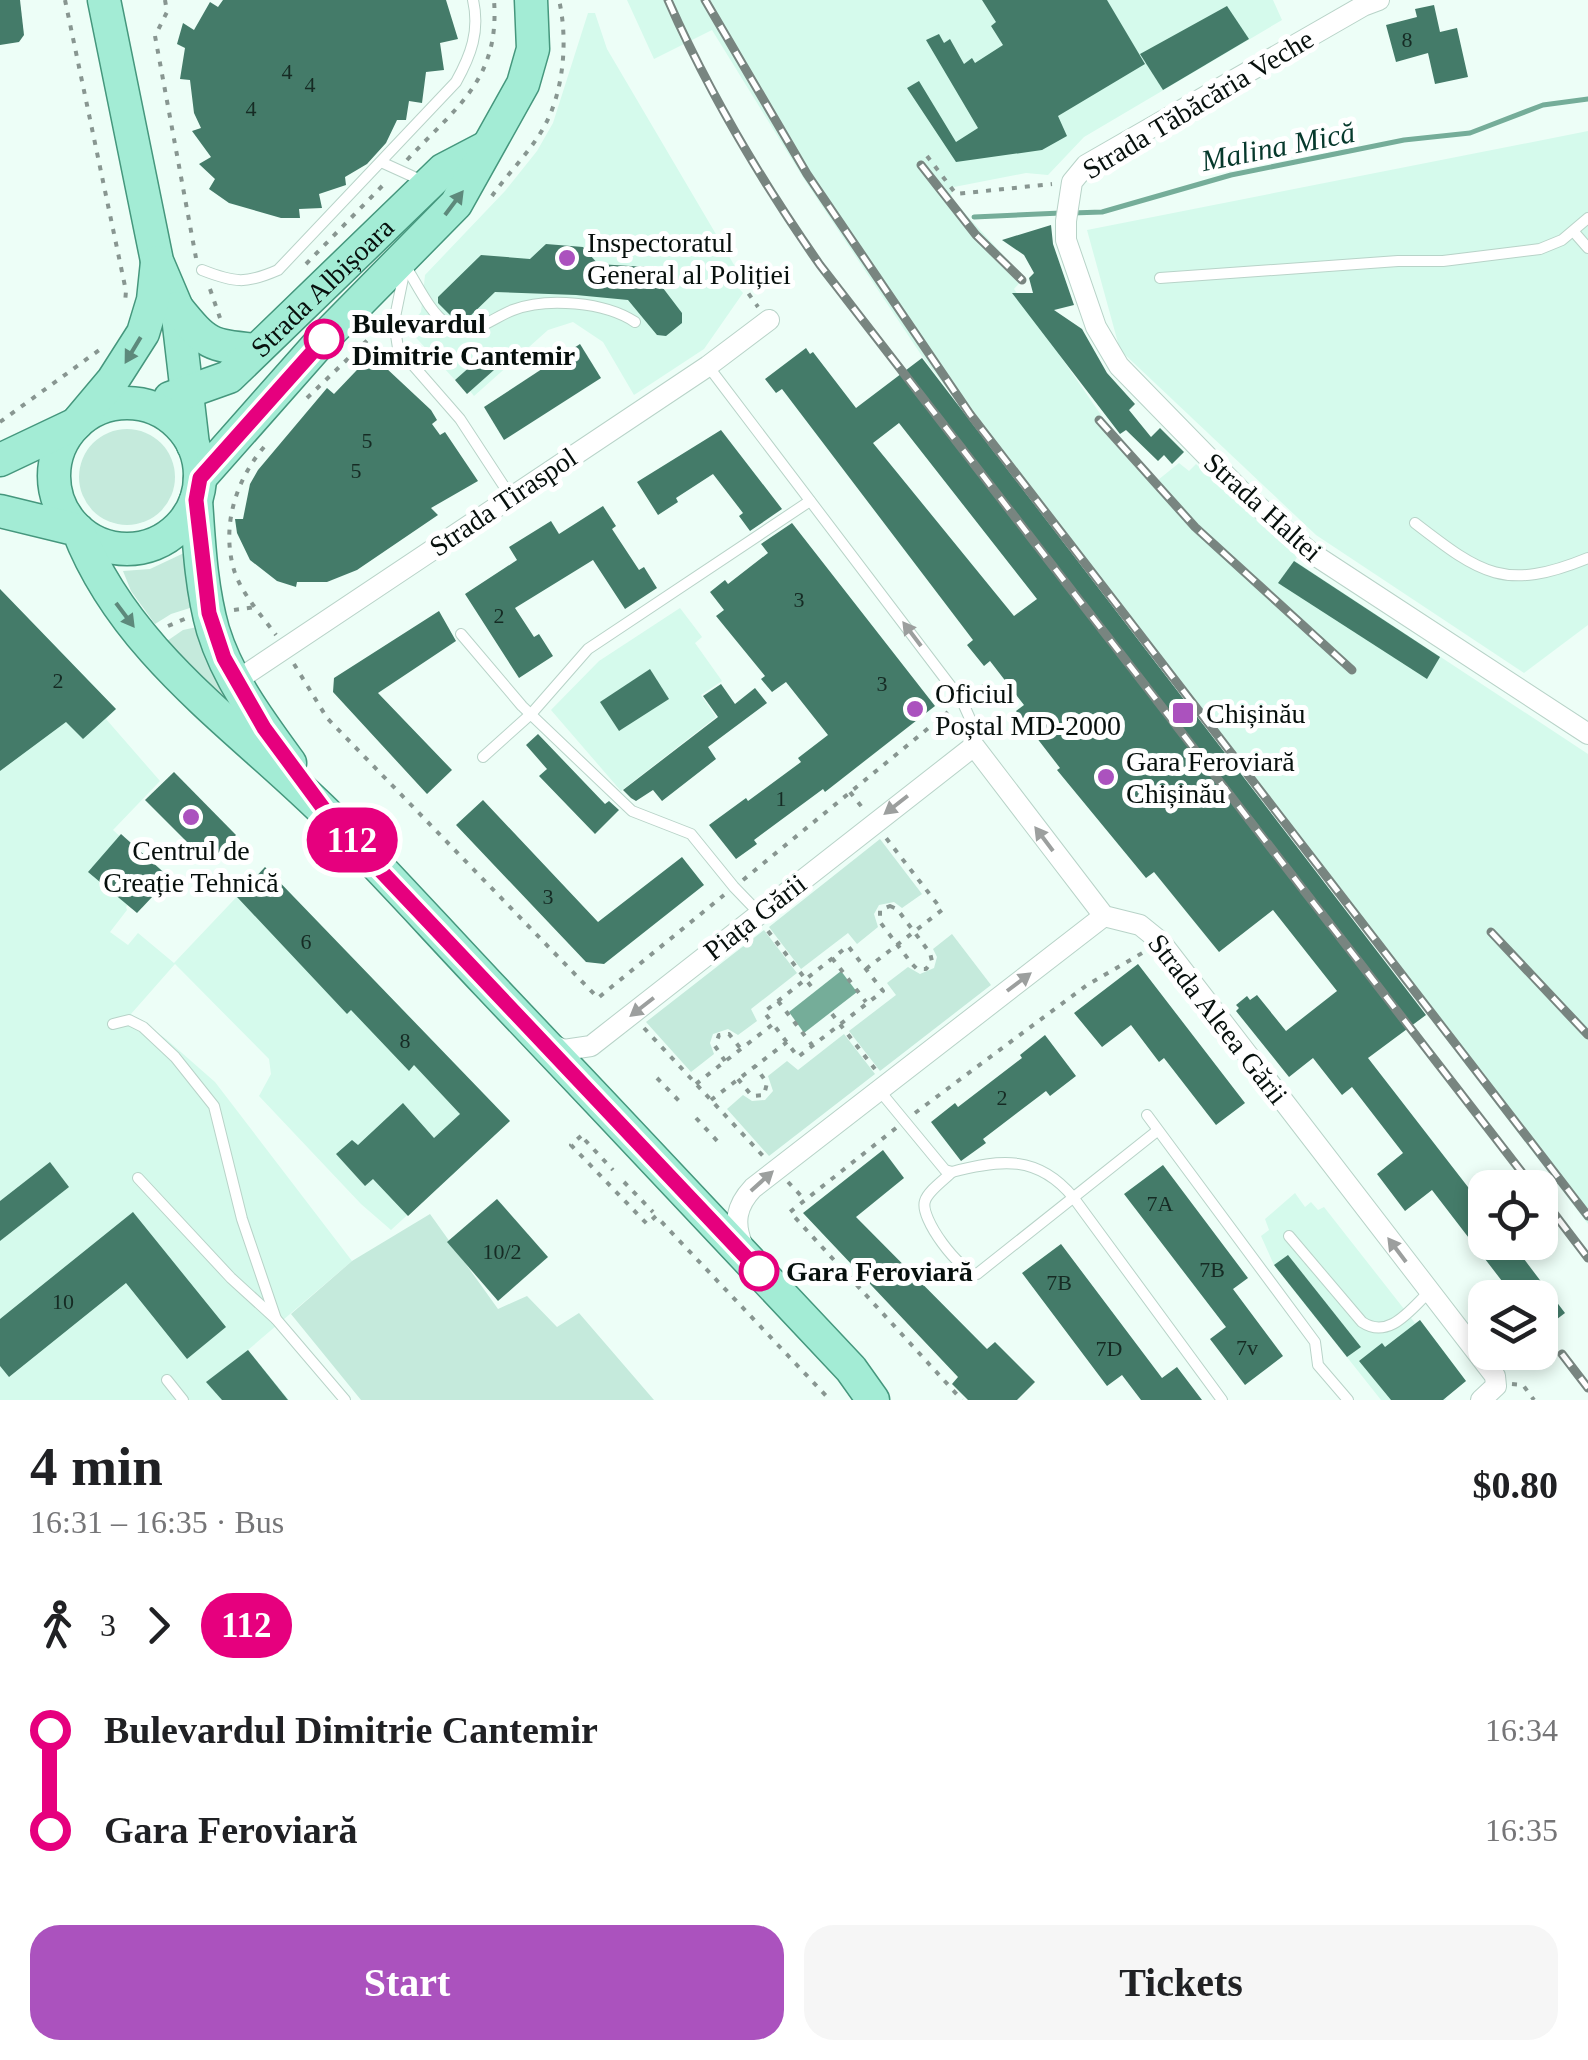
<!DOCTYPE html>
<html lang="en">
<head>
<meta charset="utf-8">
<style>
  :root { --surface:#fff; --page:#f6f6f6; --text:#202124; --muted:#757577; --accent:#ab52be }
  body { margin:0; font-family:"Times New Roman",serif; background:var(--page); color:var(--text); height:100vh; display:flex; flex-direction:column; font-size:38px; white-space:nowrap }
  * { box-sizing:border-box; margin:0 }
  p { font-size:32px; color:var(--muted) }
  .icon { flex:none; width:55px; height:55px; fill:none; stroke:currentColor; stroke-width:2; stroke-linecap:round; stroke-linejoin:round }
  .map { position:relative; height:1400px; overflow:hidden }
  .drawer { display:flex; flex-direction:column; background:var(--surface); flex:1 }
  .drawer>* { flex:none }
  .badge { padding:0 20px; border-radius:32px; font-size:35px; line-height:65px }
  .controls { position:absolute; left:1468px; top:1170px; display:grid; gap:20px }
  .controls a { display:grid; place-items:center; width:90px; height:90px; border-radius:20px; background:var(--surface); box-shadow:0 5px 15px #0003; font-size:50px }
  .map>.badge { position:absolute; translate:-50% -50%; box-shadow:0 0 0 5px #fff }
  .legs { display:flex; align-items:center; gap:15px; height:110px; padding:0 30px; font-size:32px }
  .legs p { margin-inline-start:auto }
  .head { display:flex; align-items:center; justify-content:space-between; height:170px; padding:0 30px }
  h1 { font-size:55px; font-weight:800; line-height:75px }
  .button { display:flex; gap:20px; margin-top:auto; padding:20px 30px }
  .button a { flex:1; height:115px; border-radius:30px; background:var(--accent); color:#fff; font-size:40px; font-weight:800; line-height:115px; text-align:center }
  .button a+a { background:var(--page); color:var(--text) }
  ul { padding:0 30px; list-style:none }
  li { display:flex; align-items:center; gap:35px; height:100px; font-size:38px }
  li i { display:grid; place-items:center; width:15px; height:100%; margin:0 12px; background:currentColor }
  li i::after { content:''; width:25px; height:25px; margin:-12px; border:8px solid; border-radius:50%; background:var(--surface) }
  li p { margin-inline-start:auto }
  li:first-child i { background:linear-gradient(#0000 50%,currentColor 0) }
  li:last-child i { background:linear-gradient(currentColor 50%,#0000 0) }
  .map>svg:first-child { display:block }
  .built { fill:#d5faec }
  .green { fill:#c5eadc }
  .water { fill:#75ad99 }
  .lines { fill:none; stroke-linecap:round; stroke-linejoin:round }
  .stream { stroke:#75ad99; stroke-width:5 }
  .building { fill:#447b69; fill-rule:evenodd }
  .service-casing { stroke:#b8d3c8; stroke-width:12 }
  .minor-casing { stroke:#b8d3c8; stroke-width:22 }
  .primary-casing { stroke:#45977d; stroke-width:35 }
  .path { stroke:#889691; stroke-width:4; stroke-dasharray:5 8; stroke-linecap:butt }
  .service { stroke:#fff; stroke-width:10 }
  .minor { stroke:#fff; stroke-width:20 }
  .primary { stroke:#a3ecd5; stroke-width:32 }
  .rail-casing { stroke:#788580; stroke-width:9 }
  .rail { stroke:#fff; stroke-width:5; stroke-dasharray:15; stroke-linecap:butt }
  .oneway { fill:#5d897b }
  .oneway2 { fill:#9c9f9e }
  .line-1-casing { stroke:#fff; stroke-width:22 }
  .line-1 { stroke:#e6007e; stroke-width:15 }
  .poi-dot { fill:#ab52be; stroke:#fff; stroke-width:4 }
  .stop-1-dot { fill:#fff; stroke:#e6007e; stroke-width:5 }
  .labels { text-anchor:middle; dominant-baseline:central; stroke-width:10; stroke-linejoin:round; paint-order:stroke }
  .number-label { font-size:22px; fill:#162b24 }
  .street-label { font-size:28px; fill:#07100d; stroke:#fff }
  .poi-label { font-size:28px; fill:#07100d; stroke:#fff; text-anchor:start }
  .stop-label { font-size:28px; font-weight:bold; fill:#07100d; stroke:#fff; text-anchor:start }
  .water-label { font-size:30px; font-style:italic; fill:#06392c; stroke:#fff }
</style>
</head>
<body>
<div class="map">
<svg width="1588" height="1400" viewBox="0 0 1588 1400">
  <rect width="100%" height="100%" fill="#edfef7"/>
  <!-- built -->
  <g class="built">
    <polygon points="627,0 1273,0 1282,20 1084,137 1048,175 1026,173 954,187 950,197 1024,278 1014,289 1108,425 1158,480 1179,463 1189,471 1196,464 1297,557 1295,561 1588,754 1588,1224 922,356 804,179 712,30 654,59"/>
    <polygon points="588,13 595,13 607,49 740,275 735,284 743,293 704,349 634,395 603,342 573,322 548,330 474,396 470,391 494,370 482,356 455,380 407,328 421,312 425,275 505,191 537,151 553,123"/>
    <polygon points="1588,131 1588,625 1524,673 1316,535 1120,350 1087,230"/>
    <polygon points="0,589 116,709 106,719 160,781 113,830 158,871 126,907 127,910 110,932 128,945 138,933 174,963 265,867 510,1121 391,1230 361,1204 259,1096 271,1074 269,1059 175,964 131,1014 166,1039 215,1082 352,1261 248,1350 289,1400 0,1400"/>
    <polygon points="680,608 702,637 695,643 722,681 701,695 716,717 621,791 551,710 599,661"/>
    <polygon points="1295,1193 1305,1207 1311,1202 1318,1210 1324,1207 1415,1323 1420,1320 1466,1381 1445,1397 1446,1400 1381,1400 1274,1265 1261,1236 1269,1230 1265,1219"/>
  </g>
  <!-- green -->
  <g class="green">
    <circle cx="127" cy="477" r="48"/>
    <polygon points="184,553 193,607 171,614 155,624 131,591 123,571 150,569"/>
    <polygon points="197,627 230,701 225,705 167,641 183,630"/>
    <polygon points="880,839 922,894 902,908 894,902 879,905 874,914 878,927 857,944 848,933 801,969 769,927"/>
    <polygon points="764,930 797,973 751,1009 757,1021 738,1035 728,1029 713,1034 710,1043 714,1054 691,1072 646,1022"/>
    <polygon points="952,934 991,985 880,1071 849,1031 896,995 887,983 908,967 920,974 934,968 937,957 933,949"/>
    <polygon points="844,1034 875,1074 769,1156 727,1109 743,1095 752,1101 765,1100 773,1091 768,1076 787,1061 798,1070"/>
    <polygon points="430,1214 498,1309 527,1296 557,1327 579,1313 654,1400 361,1400 291,1314 352,1261"/>
  </g>
  <!-- water -->
  <polygon class="water" points="841,971 857,992 804,1033 789,1012"/>
  <g class="lines">
    <!-- stream -->
    <g class="stream">
      <polyline points="1072,213 1102,212 1231,175 1404,140 1470,133 1543,105 1588,99"/>
      <polyline points="974,217 1061,213"/>
    </g>
  </g>
  <!-- building -->
  <g class="building">
    <polygon points="0,0 20,0 24,35 19,42 0,45"/>
    <polygon points="223,0 446,0 458,39 440,43 444,70 426,72 422,103 409,101 406,120 397,120 386,143 367,164 345,177 346,185 319,194 322,208 299,209 300,218 281,218 229,203 209,189 215,179 199,164 211,157 192,131 201,128 194,113 190,80 180,79 185,48 177,44 183,23 194,30 210,2 218,7"/>
    <polygon points="982,0 1107,0 1145,64 1058,116 1067,136 1042,150 956,162 907,88 919,81 956,142 978,128 926,40 939,34 944,43 950,39 964,64 972,58 975,63 1003,45 991,26 996,22"/>
    <polygon points="1434,5 1440,32 1457,28 1468,77 1435,84 1428,53 1396,62 1386,25 1417,17 1415,9"/>
    <polygon points="1227,6 1249,39 1163,90 1140,54"/>
    <polygon points="1051,225 1053,244 1074,305 1054,310 1082,329 1107,373 1135,404 1129,410 1151,437 1160,428 1184,452 1172,464 1164,455 1158,461 1126,430 1120,434 1012,293 1033,293 1029,278 1034,273 1024,255 1002,240"/>
    <polygon points="546,244 583,247 598,264 647,267 682,313 682,323 666,336 657,335 628,300 576,295 495,292 465,321 452,317 438,303 438,297 481,255 530,259"/>
    <polygon points="580,344 601,378 504,440 484,407"/>
    <path d="M 806,348 L 810,354 L 813,352 L 856,408 L 922,358 L 1426,1015 L 1368,1058 L 1485,1209 L 1485,1242 L 1511,1242 L 1565,1313 L 1540,1332 L 1540,1298 L 1515,1298 L 1432,1190 L 1405,1211 L 1377,1174 L 1403,1153 L 1352,1087 L 1342,1095 L 1313,1058 L 1289,1077 L 1236,1011 L 1239,1008 L 1236,1005 L 1247,996 L 1250,1000 L 1257,995 L 1286,1031 L 1337,991 L 1273,910 L 1219,952 L 1154,872 L 1146,878 L 1057,770 L 1060,768 L 1016,711 L 1024,705 L 990,661 L 984,666 L 967,645 L 973,640 L 782,389 L 776,393 L 765,379 ZM 899,423 L 1037,599 L 1014,616 L 873,443 Z"/>
    <polygon points="376,350 389,362 385,367 431,410 437,420 432,424 440,435 445,432 478,481 431,508 438,515 357,570 327,582 297,582 296,587 277,581 250,560 237,533 235,519 243,519 250,484 258,470 327,388 334,394"/>
    <polygon points="482,356 494,370 467,394 455,380"/>
    <polygon points="721,430 782,509 750,531 739,516 743,513 713,474 676,498 678,502 658,515 637,482"/>
    <polygon points="603,506 616,526 612,529 639,570 644,567 657,588 625,609 593,560 515,608 534,637 539,634 553,656 519,678 465,594 517,560 509,547 551,521 559,534"/>
    <polygon points="792,523 935,706 825,792 823,789 754,840 757,844 736,859 709,825 746,798 748,801 801,762 798,758 828,735 786,682 772,692 761,679 765,676 716,616 724,610 710,592 725,580 728,584 768,553 761,544"/>
    <polygon points="1294,561 1440,657 1427,679 1278,583"/>
    <polygon points="0,589 116,709 83,739 66,722 0,771"/>
    <polygon points="439,611 456,641 378,693 452,770 427,794 333,692 334,678"/>
    <polygon points="650,669 669,699 619,731 600,702"/>
    <polygon points="721,684 735,704 755,688 767,703 708,747 716,759 662,801 653,790 636,801 631,798 623,790 718,717 703,696"/>
    <polygon points="538,734 605,804 609,801 619,810 595,834 539,776 547,769 526,745"/>
    <polygon points="174,772 236,835 208,863 145,800"/>
    <polygon points="483,800 598,922 682,857 704,885 604,964 586,962 456,825"/>
    <polygon points="121,834 170,878 137,913 88,872"/>
    <polygon points="265,867 510,1121 408,1216 373,1179 365,1186 336,1154 352,1140 358,1145 403,1103 434,1138 460,1114 414,1065 409,1071 351,1010 347,1014 237,897"/>
    <polygon points="1138,964 1245,1103 1216,1125 1164,1058 1159,1062 1131,1025 1102,1047 1074,1013"/>
    <polygon points="1045,1035 1076,1076 1050,1096 1046,1091 983,1139 986,1143 961,1161 931,1122 955,1103 958,1107 1022,1058 1020,1055"/>
    <polygon points="883,1150 904,1178 856,1217 987,1349 995,1342 1035,1382 1017,1400 968,1400 952,1384 958,1377 803,1213"/>
    <polygon points="50,1162 69,1187 0,1241 0,1201"/>
    <polygon points="1163,1165 1248,1278 1233,1289 1283,1356 1245,1385 1210,1339 1226,1327 1124,1194"/>
    <polygon points="497,1199 548,1257 498,1301 447,1242"/>
    <polygon points="133,1212 226,1327 187,1359 126,1283 9,1377 0,1366 0,1319"/>
    <polygon points="1061,1244 1162,1378 1177,1367 1202,1400 1141,1400 1122,1375 1107,1386 1022,1273"/>
    <polygon points="1288,1255 1361,1347 1347,1357 1274,1265"/>
    <polygon points="1420,1320 1466,1381 1443,1400 1391,1400 1359,1361 1382,1343 1385,1347"/>
    <polygon points="248,1350 288,1400 222,1400 206,1382"/>
  </g>
  <g class="lines">
    <defs>
      <g id="service">
        <polyline points="381,162 425,182"/>
        <polyline points="1574,232 1588,248"/>
        <path d="M 406,267 C 417,284 430,313 447,324 C 472,340 491,318 513,310 C 547,297 605,302 635,322"/>
        <path d="M 202,270 C 235,283 246,284 278,270 L 456,82 C 471,55 480,31 473,0"/>
        <polyline points="404,273 394,322 398,348 460,419 511,497"/>
        <polyline points="1160,278 1398,261 1443,261 1540,249 1562,240 1588,218"/>
        <polyline points="708,366 962,701 976,732 974,746"/>
        <path d="M 1415,523 C 1481,574 1505,592 1588,558"/>
        <polyline points="461,634 522,706 632,811 691,834 734,887 759,913"/>
        <polyline points="483,757 532,713 588,649 810,501"/>
        <polyline points="113,1024 129,1020 143,1027 175,1057 214,1106 242,1219 276,1319"/>
        <path d="M 879,1090 L 945,1170 L 952,1172 C 1001,1159 1038,1155 1073,1197 L 1222,1400"/>
        <polyline points="1147,1115 1315,1342 1318,1365 1348,1400"/>
        <path d="M 952,1172 C 944,1180 928,1191 925,1201 C 919,1218 960,1272 977,1274 L 1157,1131"/>
        <polyline points="138,1178 231,1278 276,1319 345,1400"/>
        <path d="M 1289,1236 L 1362,1322 C 1389,1340 1410,1310 1429,1292"/>
        <polyline points="167,1380 183,1400"/>
      </g>
      <g id="minor">
        <polyline points="1379,0 1363,6 1086,165 1072,182 1066,221 1066,240 1096,327 1119,366 1241,491 1310,552 1588,734"/>
        <polyline points="236,681 708,366 769,320"/>
        <polyline points="547,1042 564,1050 591,1046 974,746 1104,916 1140,925 1161,942 1495,1376 1496,1386 1481,1400"/>
        <path d="M 743,1246 C 733,1223 736,1206 753,1188 L 1104,916"/>
      </g>
      <g id="primary">
        <polyline points="104,0 157,261 177,308 193,445"/>
        <path d="M 177,308 C 207,345 209,345 256,350"/>
        <path id="s1" d="M 170,398 L 229,377 L 443,170 L 487,147"/>
        <circle cx="127" cy="476" r="73"/>
        <polyline points="0,460 76,424 113,380 143,333 153,300 157,262"/>
        <polyline points="200,478 323,339 456,204 523,84 533,49 531,0"/>
        <path d="M 196,500 C 199,543 201,588 213,630 C 228,679 260,722 290,763"/>
        <path d="M 0,511 L 78,530 C 125,653 241,728 330,817 C 384,871 435,928 487,983 C 609,1111 729,1240 851,1369 L 873,1400"/>
      </g>
    </defs>
    <!-- service casing -->
    <use href="#service" class="service-casing"/>
    <!-- minor casing -->
    <use href="#minor" class="minor-casing"/>
    <!-- primary casing -->
    <use href="#primary" class="primary-casing"/>
    <!-- path -->
    <g class="path">
      <polyline points="65,0 126,291 125,303"/>
      <polyline points="165,0 167,12 155,36 196,258"/>
      <polyline points="927,156 956,194 1052,184"/>
      <path d="M 407,160 C 456,107 500,80 494,0"/>
      <path d="M 492,196 C 508,173 532,150 545,125 C 564,90 568,39 559,0"/>
      <polyline points="306,264 387,181"/>
      <polyline points="741,283 758,307"/>
      <polyline points="210,289 220,318"/>
      <polyline points="307,398 379,329"/>
      <polyline points="0,422 102,348"/>
      <path d="M 264,447 C 236,480 221,526 234,570 C 241,593 262,616 276,635"/>
      <polyline points="234,610 255,607"/>
      <polyline points="168,626 187,618"/>
      <polyline points="294,664 327,718 598,998 724,895"/>
      <polyline points="972,694 985,685"/>
      <polyline points="850,792 865,811"/>
      <polyline points="743,880 953,708"/>
      <polygon points="890,906 897,909 930,953 932,961 926,969 917,969 912,964 880,922 880,910"/>
      <polyline points="768,931 814,990"/>
      <polyline points="832,958 866,1002"/>
      <polyline points="866,969 942,910 886,838"/>
      <polyline points="778,1001 812,1045"/>
      <polyline points="832,1014 875,1069"/>
      <polyline points="644,1028 764,1157"/>
      <polyline points="725,1061 715,1046 719,1035 729,1034 741,1049"/>
      <polyline points="657,1078 681,1103"/>
      <polyline points="738,1079 752,1096 764,1095 767,1083 755,1066"/>
      <polyline points="696,1084 773,1024 764,1012 848,946 883,991 798,1057 773,1024"/>
      <polyline points="711,1100 787,1042"/>
      <polyline points="915,1113 1087,985 1144,952"/>
      <polyline points="696,1118 720,1144"/>
      <polyline points="896,1128 790,1212 962,1400"/>
      <polyline points="581,1136 571,1145 647,1224 656,1216 830,1400"/>
      <polyline points="585,1140 613,1170"/>
      <polyline points="624,1182 653,1212"/>
      <polyline points="788,1182 805,1200"/>
      <polyline points="1512,1384 1523,1385 1534,1400"/>
    </g>
    <!-- service -->
    <use href="#service" class="service"/>
    <!-- minor -->
    <use href="#minor" class="minor"/>
    <!-- primary -->
    <use href="#primary" class="primary"/>
    <defs>
      <g id="rail">
        <path d="M 668,0 C 709,93 762,182 820,265 L 1534,1188"/>
        <polyline points="705,0 807,174 970,414 1588,1216"/>
        <polyline points="921,165 976,235 1022,280"/>
        <polyline points="1099,420 1195,527 1352,670"/>
        <polyline points="1491,932 1588,1035"/>
        <polyline points="1540,1195 1588,1258"/>
        <polyline points="1562,1354 1588,1388"/>
      </g>
    </defs>
    <!-- rail casing -->
    <use href="#rail" class="rail-casing"/>
    <!-- rail -->
    <use href="#rail" class="rail"/>
  </g>
  <!-- one-way arrows -->
  <defs><path id="oneway-solid" d="M-6-.8H1V-3.2L6.5 0L1 3.2V.8H-6Z" transform="scale(2.5)"/></defs>
  <g class="oneway">
    <use href="#oneway-solid" transform="translate(454 203) rotate(-53)"/>
    <use href="#oneway-solid" transform="translate(133 350) rotate(121)"/>
    <use href="#oneway-solid" transform="translate(125 615) rotate(53)"/>
  </g>
  <g class="oneway2">
    <use href="#oneway-solid" transform="translate(912 634) rotate(-127)"/>
    <use href="#oneway-solid" transform="translate(896 805) rotate(142)"/>
    <use href="#oneway-solid" transform="translate(1044 839) rotate(-127)"/>
    <use href="#oneway-solid" transform="translate(1019 982) rotate(-37)"/>
    <use href="#oneway-solid" transform="translate(642 1007) rotate(142)"/>
    <use href="#oneway-solid" transform="translate(762 1181) rotate(-42)"/>
    <use href="#oneway-solid" transform="translate(1397 1250) rotate(-127)"/>
  </g>
  <g class="lines">
    <defs>
      <polyline id="line-1" points="324,339 200,478 196,500 209,613 224,658 264,728 329,816 759,1271"/>
    </defs>
    <!-- line-1 casing -->
    <use href="#line-1" class="line-1-casing"/>
    <!-- line-1 -->
    <use href="#line-1" class="line-1"/>
  </g>
  <!-- markers -->
  <g class="poi-dot">
    <circle cx="567" cy="258" r="10"/>
    <circle cx="915" cy="709" r="10"/>
    <rect x="1171" y="701" width="24" height="24" rx="5"/>
    <circle cx="1106" cy="777" r="10"/>
    <circle cx="191" cy="817" r="10"/>
  </g>
  <g class="stop-1-dot">
    <circle cx="324" cy="339" r="18"/>
    <circle cx="759" cy="1271" r="18"/>
  </g>
  <g class="labels">
    <!-- number labels -->
    <g class="number-label">
      <text x="1407" y="39">8</text>
      <text x="287" y="71">4</text>
      <text x="310" y="84">4</text>
      <text x="251" y="108">4</text>
      <text x="367" y="440">5</text>
      <text x="356" y="470">5</text>
      <text x="799" y="599">3</text>
      <text x="499" y="615">2</text>
      <text x="58" y="680">2</text>
      <text x="882" y="683">3</text>
      <text x="781" y="798">1</text>
      <text x="548" y="896">3</text>
      <text x="306" y="941">6</text>
      <text x="405" y="1040">8</text>
      <text x="1002" y="1097">2</text>
      <text x="1160" y="1203">7A</text>
      <text x="502" y="1251">10/2</text>
      <text x="1212" y="1269">7B</text>
      <text x="1059" y="1282">7B</text>
      <text x="63" y="1301">10</text>
      <text x="1247" y="1347">7v</text>
      <text x="1109" y="1348">7D</text>
    </g>
    <!-- street labels -->
    <g class="street-label">
      <text transform="translate(1198 104) rotate(-31)">Strada Tăbăcăria Veche</text>
      <text stroke="none"><textPath href="#s1" startOffset="192">Strada Albișoara</textPath></text>
      <text transform="translate(503 502) rotate(-34)">Strada Tiraspol</text>
      <text transform="translate(1263 507) rotate(42)">Strada Haltei</text>
      <text transform="translate(755 917) rotate(-38)">Piața Gării</text>
      <text transform="translate(1218 1019) rotate(52)">Strada Aleea Gării</text>
    </g>
    <!-- poi labels -->
    <g class="poi-label">
      <text x="587" y="242">Inspectoratul<tspan x="587" dy="32">General al Poliției</tspan></text>
      <text x="935" y="693">Oficiul<tspan x="935" dy="32">Poștal MD-2000</tspan></text>
      <text x="1206" y="713">Chișinău</text>
      <text x="1126" y="761">Gara Feroviară<tspan x="1126" dy="32">Chișinău</tspan></text>
      <text x="191" y="850" text-anchor="middle">Centrul de<tspan x="191" dy="32">Creație Tehnică</tspan></text>
    </g>
    <!-- stop labels -->
    <g class="stop-label">
      <text x="352" y="323">Bulevardul<tspan x="352" dy="32">Dimitrie Cantemir</tspan></text>
      <text x="786" y="1271">Gara Feroviară</text>
    </g>
    <!-- water labels -->
    <g class="water-label">
      <text transform="translate(1278 146) rotate(-11)">Malina Mică</text>
    </g>
  </g>
</svg>
<div class="controls">
<a><svg class="icon" aria-label="locate" viewBox="0 0 24 24"><circle cx="12" cy="12" r="6"/><path d="M12 2v4M12 18v4M2 12h4M18 12h4"/></svg></a>
<a><svg class="icon" aria-label="layers" viewBox="0 0 24 24"><path d="M12 4l9 5-9 5-9-5zM3 14l9 5 9-5"/></svg></a>
</div>
<b class="badge" style="left:352px;top:840px;background:#e6007e;color:#fff">112</b>
</div>
<section class="drawer">
<div class="head"><div><h1>4 min</h1><p>16:31 – 16:35 · Bus</p></div><b>$0.80</b></div>
<div class="legs"><svg class="icon" aria-label="walk" viewBox="0 0 24 24"><circle cx="13" cy="4" r="2"/><path d="M13 8l-2 6 4 7M11 14l-3 7M7 12l3-4h3l4 4"/></svg>3<svg class="icon" aria-label="forward" viewBox="0 0 24 24"><path d="M9 5l7 7-7 7"/></svg><b class="badge" style="background:#e6007e;color:#fff">112</b></div>
<ul>
<li><i style="color:#e6007e"></i><b>Bulevardul Dimitrie Cantemir</b><p>16:34</p></li>
<li><i style="color:#e6007e"></i><b>Gara Feroviară</b><p>16:35</p></li>
</ul>
<div class="button"><a>Start</a><a>Tickets</a></div>
</section>
</body>
</html>
